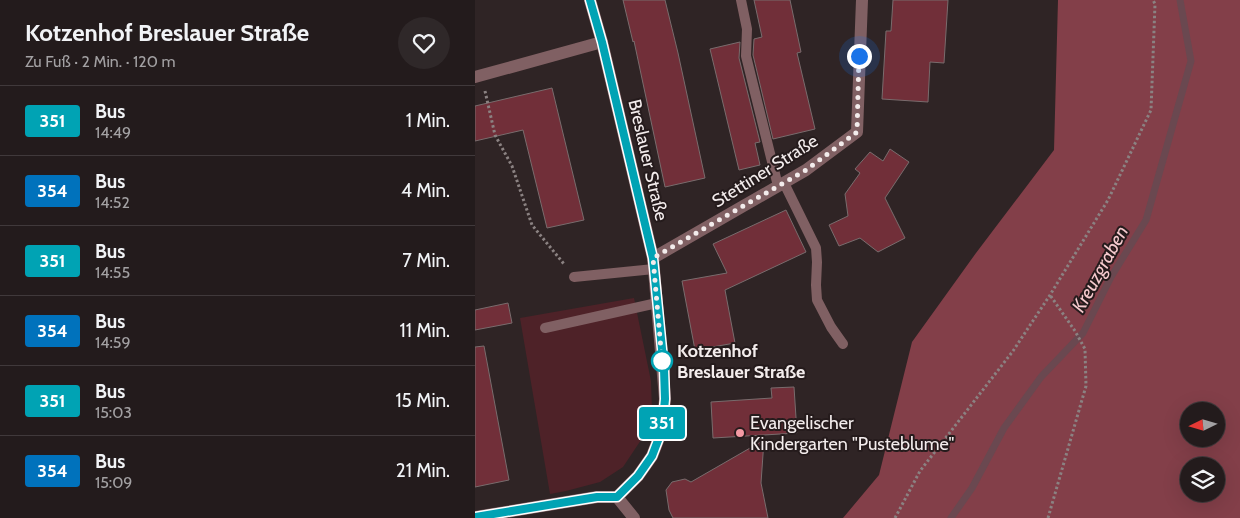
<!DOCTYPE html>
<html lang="de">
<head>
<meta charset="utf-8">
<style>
  :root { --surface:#231b1c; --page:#2f2829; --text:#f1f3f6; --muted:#a3a1a3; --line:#40393b }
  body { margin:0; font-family:Cabin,sans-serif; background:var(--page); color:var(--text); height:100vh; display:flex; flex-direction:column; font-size:19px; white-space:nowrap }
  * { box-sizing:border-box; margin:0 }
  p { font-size:16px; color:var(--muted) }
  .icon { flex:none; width:28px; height:28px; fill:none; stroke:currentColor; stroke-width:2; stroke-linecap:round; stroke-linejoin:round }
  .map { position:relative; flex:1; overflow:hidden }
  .sheet { display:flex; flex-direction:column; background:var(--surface); width:475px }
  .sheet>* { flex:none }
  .badge { padding:0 10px; border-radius:4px; font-size:18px; line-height:32px }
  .needle { width:32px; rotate:265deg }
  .controls { position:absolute; left:705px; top:402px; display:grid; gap:10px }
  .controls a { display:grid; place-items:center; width:45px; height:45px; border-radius:50%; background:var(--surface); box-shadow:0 5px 20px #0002,0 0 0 1px var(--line); font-size:25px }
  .you { position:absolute; width:25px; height:25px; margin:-12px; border:4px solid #fff; border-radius:50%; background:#1a73e8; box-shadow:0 0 0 8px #1a73e833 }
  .map>.badge { position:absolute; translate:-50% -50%; box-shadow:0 0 0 2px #fff }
  .round { display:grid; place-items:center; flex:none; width:52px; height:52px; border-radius:26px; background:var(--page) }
  .overview { display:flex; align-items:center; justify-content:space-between; height:85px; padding:0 25px }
  h1 { font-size:24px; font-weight:700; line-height:38px }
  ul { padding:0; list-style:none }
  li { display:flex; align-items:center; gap:15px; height:70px; padding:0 25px; border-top:1px solid var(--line) }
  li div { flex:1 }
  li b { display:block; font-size:19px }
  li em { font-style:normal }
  li .badge { min-width:55px; font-weight:700; text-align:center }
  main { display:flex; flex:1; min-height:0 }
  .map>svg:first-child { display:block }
  .green { fill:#4e2228 }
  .forest { fill:#833f49; fill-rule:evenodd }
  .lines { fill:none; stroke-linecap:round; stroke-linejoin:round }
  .stream { stroke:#6a4850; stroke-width:7 }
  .building { fill:#712f39; stroke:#796c6d }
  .path { stroke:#8b8282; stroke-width:3; stroke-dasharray:2.5 2.5; stroke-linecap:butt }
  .lane { stroke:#806063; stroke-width:10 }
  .street { stroke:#806063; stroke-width:12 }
  .line-casing { stroke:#fff; stroke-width:11 }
  .line { stroke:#00a3b4; stroke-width:8 }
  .walk { stroke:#f3ecec; stroke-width:5; stroke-dasharray:0 9 }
  .stop-dot { fill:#fff; stroke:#00a3b4; stroke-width:2.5 }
  .poi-dot { fill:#f49aa4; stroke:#251b1c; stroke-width:2 }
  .labels { text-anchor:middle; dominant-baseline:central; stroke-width:4; stroke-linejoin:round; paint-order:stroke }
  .street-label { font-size:18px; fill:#f3ecec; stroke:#251b1c }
  .stop-label { font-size:18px; font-weight:bold; fill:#f3ecec; stroke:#251b1c; text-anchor:start }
  .poi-label { font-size:18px; fill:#f3ecec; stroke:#251b1c; text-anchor:start }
  .water-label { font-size:19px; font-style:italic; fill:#f6cace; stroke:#251b1c }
</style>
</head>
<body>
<main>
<section class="sheet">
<div class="overview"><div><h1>Kotzenhof Breslauer Straße</h1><p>Zu Fuß · 2 Min. · 120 m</p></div><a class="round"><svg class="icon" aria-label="heart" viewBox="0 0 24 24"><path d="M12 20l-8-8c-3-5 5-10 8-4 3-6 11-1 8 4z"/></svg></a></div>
<ul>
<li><span class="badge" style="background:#00a3b4;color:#fff">351</span><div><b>Bus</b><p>14:49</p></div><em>1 Min.</em></li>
<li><span class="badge" style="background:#0072bc;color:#fff">354</span><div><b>Bus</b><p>14:52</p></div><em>4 Min.</em></li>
<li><span class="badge" style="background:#00a3b4;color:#fff">351</span><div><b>Bus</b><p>14:55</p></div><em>7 Min.</em></li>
<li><span class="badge" style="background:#0072bc;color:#fff">354</span><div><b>Bus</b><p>14:59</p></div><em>11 Min.</em></li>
<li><span class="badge" style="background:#00a3b4;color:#fff">351</span><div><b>Bus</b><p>15:03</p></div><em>15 Min.</em></li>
<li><span class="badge" style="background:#0072bc;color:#fff">354</span><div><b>Bus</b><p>15:09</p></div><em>21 Min.</em></li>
</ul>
</section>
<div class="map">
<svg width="765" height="518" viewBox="0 0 765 518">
  <rect width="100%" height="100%" fill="#2f2425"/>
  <!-- green -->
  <polygon class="green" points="159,298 176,381 177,413 168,437 148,467 125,482 91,491 75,494 45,318"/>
  <!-- forest -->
  <path class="forest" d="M 583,0 L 765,0 L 765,518 L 368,518 L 404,475 L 437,342 L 501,253 L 579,150 ZM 714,411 L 741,411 L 741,439 L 714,439 ZM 714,466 L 741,466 L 741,494 L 714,494 Z"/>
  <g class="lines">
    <!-- stream -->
    <polyline class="stream" points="476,518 497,488 529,428 566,377 608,333 636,277 671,220 716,61 705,0"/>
  </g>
  <!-- building -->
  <g class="building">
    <polygon points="148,0 190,0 203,53 230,178 190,187 159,41 158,42"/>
    <polygon points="279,0 315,0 326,52 322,53 340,129 298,139 278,55 279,39 287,37"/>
    <polygon points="418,0 473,0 469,63 455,62 453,102 407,99 411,31 416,31"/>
    <polygon points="265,42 264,58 285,142 280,143 285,165 264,170 235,49"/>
    <polygon points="77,88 109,220 72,228 48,130 0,141 0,106"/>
    <polygon points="415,149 434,162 410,198 430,238 403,252 385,238 364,246 354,225 373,216 370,194 385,173 380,169 395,152 408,161"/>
    <polygon points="311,210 331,252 250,290 260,343 220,350 207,281 252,273 238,244"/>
    <polygon points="33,303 37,323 0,330 0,310"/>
    <polygon points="9,346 34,480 0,487 0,347"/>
    <polygon points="319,387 322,433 238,438 236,402 297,398 296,388"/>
    <polygon points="289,440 286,483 293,518 198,518 194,510 191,490 197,482 210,479 216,482"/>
  </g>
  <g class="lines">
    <!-- path -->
    <g class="path">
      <polyline points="10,91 20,135 37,166 57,225 89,264"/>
      <polyline points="420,518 445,471 538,351 575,295 633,200 676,110 680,4 678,0"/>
      <polyline points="573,518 611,386 610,349 600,331 575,295"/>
    </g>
    <!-- lane -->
    <g class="lane">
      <polyline points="266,0 272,29 271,56 303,186"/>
      <polyline points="309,183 341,248 342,262 341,285 342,300 356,327 368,344"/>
      <polyline points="99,277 179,269"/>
      <polyline points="70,328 182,303"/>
    </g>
    <!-- street -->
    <g class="street">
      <polyline points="115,0 127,42 178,258 190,399 187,430 177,456 163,476 142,497"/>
      <polyline points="0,77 127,42"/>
      <polyline points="178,258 331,170 382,132 387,0"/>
      <polyline points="142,497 159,518"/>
      <polyline points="0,517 122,497 142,497"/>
    </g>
  </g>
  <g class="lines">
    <defs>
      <polyline id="line" points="0,517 122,497 142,497 163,476 177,456 187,430 190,399 189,369 178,258 127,42 115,0"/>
    </defs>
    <!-- line casing -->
    <use href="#line" class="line-casing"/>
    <!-- line -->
    <use href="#line" class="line"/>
    <!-- walk -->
    <polyline class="walk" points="187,361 178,258 331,170 382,132 384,56"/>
  </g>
  <!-- markers -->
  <circle class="stop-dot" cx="187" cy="361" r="10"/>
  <circle class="poi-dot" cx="265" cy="433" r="5"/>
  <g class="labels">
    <!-- street labels -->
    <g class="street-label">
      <text transform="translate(173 160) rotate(77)">Breslauer Straße</text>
      <text transform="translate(290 171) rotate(-32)">Stettiner Straße</text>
    </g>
    <!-- stop labels -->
    <g class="stop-label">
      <text x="202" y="351">Kotzenhof<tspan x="202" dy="21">Breslauer Straße</tspan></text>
    </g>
    <!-- poi labels -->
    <g class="poi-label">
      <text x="275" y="423">Evangelischer<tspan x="275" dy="21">Kindergarten "Pusteblume"</tspan></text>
    </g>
    <!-- water labels -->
    <g class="water-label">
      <text transform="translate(625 269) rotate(-61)">Kreuzgraben</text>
    </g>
  </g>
</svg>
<div class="controls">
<a><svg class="needle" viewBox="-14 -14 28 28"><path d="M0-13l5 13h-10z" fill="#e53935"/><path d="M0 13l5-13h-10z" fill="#a3a1a3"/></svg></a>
<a><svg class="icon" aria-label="layers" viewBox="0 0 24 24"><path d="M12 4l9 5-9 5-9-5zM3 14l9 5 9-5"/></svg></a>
</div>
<div class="you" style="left:384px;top:56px"></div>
<b class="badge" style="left:187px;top:423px;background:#00a3b4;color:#fff">351</b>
</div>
</main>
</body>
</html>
